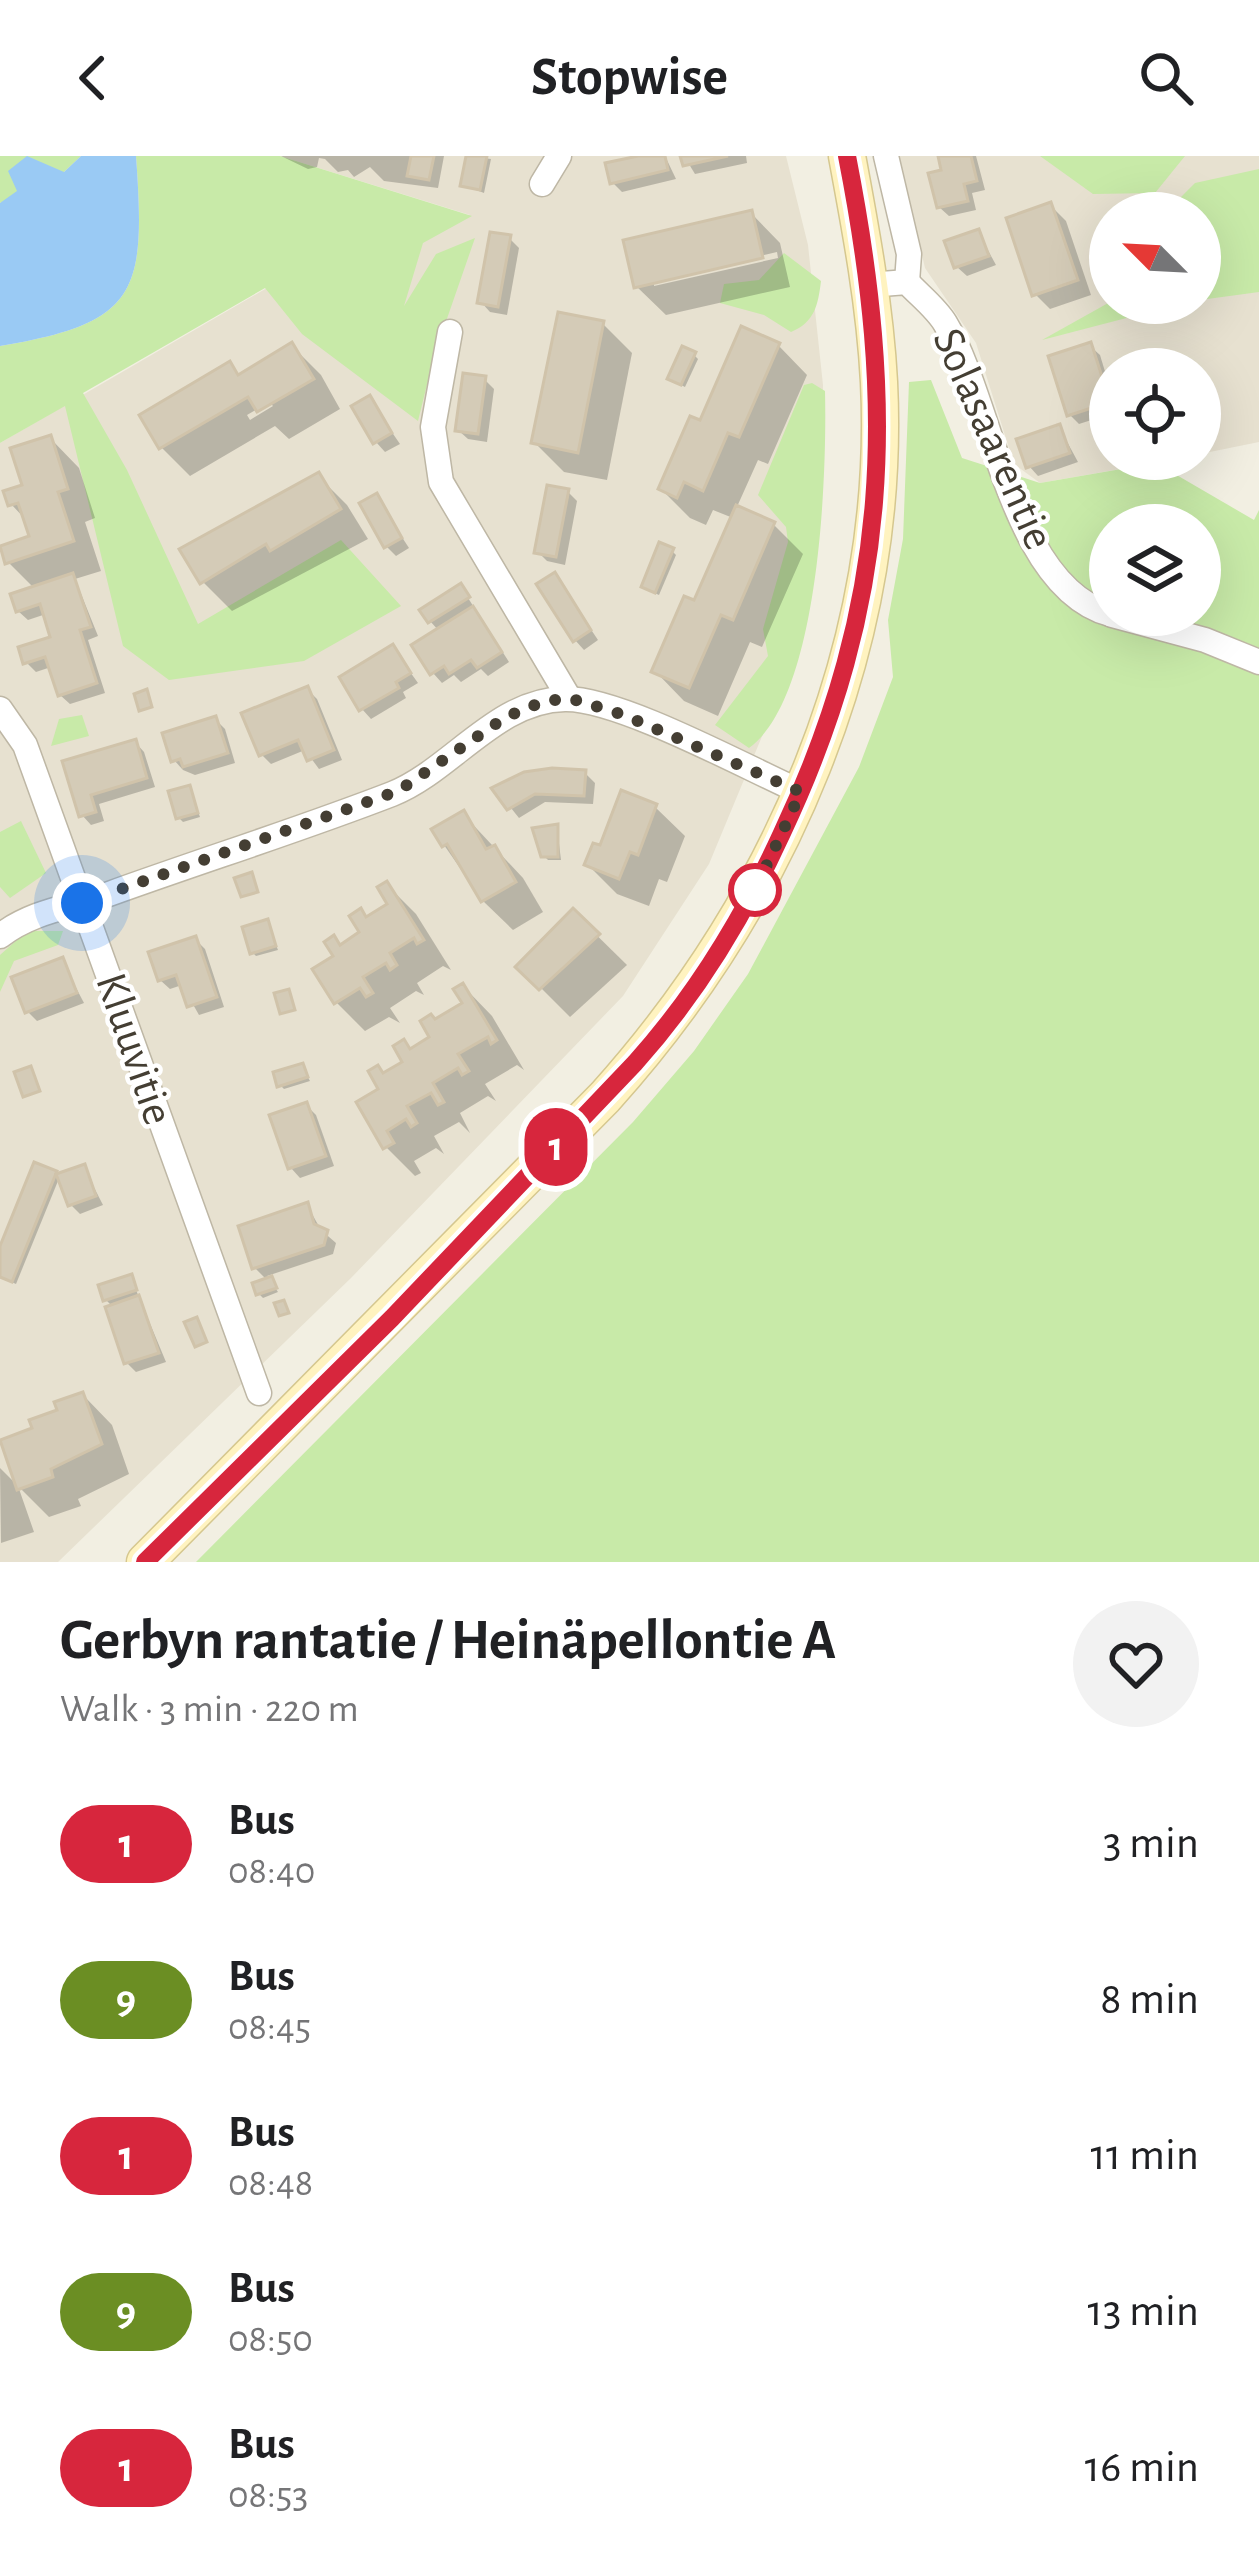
<!DOCTYPE html>
<html lang="en">
<head>
<meta charset="utf-8">
<style>
  :root { --surface:#fff; --page:#f2f2f2; --text:#202124; --muted:#757577 }
  body { margin:0; font-family:"Alegreya Sans",sans-serif; background:var(--page); color:var(--text); height:100vh; display:flex; flex-direction:column; font-size:45px; white-space:nowrap }
  * { box-sizing:border-box; margin:0 }
  p { font-size:39px; color:var(--muted) }
  .icon { flex:none; width:66px; height:66px; fill:none; stroke:currentColor; stroke-width:2; stroke-linecap:round; stroke-linejoin:round }
  .map { position:relative; height:1406px; overflow:hidden }
  .panel { display:flex; flex-direction:column; background:var(--surface); flex:1 }
  .panel>* { flex:none }
  .badge { padding:0 24px; border-radius:39px; font-size:42px; line-height:78px }
  .needle { width:78px; rotate:294deg }
  .fabs { position:absolute; left:1089px; top:36px; display:grid; gap:24px }
  .fabs a { display:grid; place-items:center; width:132px; height:132px; border-radius:50%; background:var(--surface); box-shadow:0 12px 48px #0002; font-size:60px }
  .you { position:absolute; width:60px; height:60px; margin:-30px; border:9px solid #fff; border-radius:50%; background:#1a73e8; box-shadow:0 0 0 18px #1a73e833 }
  .map>.badge { position:absolute; translate:-50% -50%; box-shadow:0 0 0 6px #fff }
  .round { display:grid; place-items:center; flex:none; width:126px; height:126px; border-radius:63px; background:var(--page) }
  .overview { display:flex; align-items:center; justify-content:space-between; height:204px; padding:0 60px }
  h1 { font-size:57px; font-weight:700; line-height:90px }
  ul { padding:0; list-style:none }
  li { display:flex; align-items:center; gap:36px; height:156px; padding:0 60px }
  li div { flex:1 }
  li b { display:block; font-size:45px }
  li em { font-style:normal }
  li .badge { min-width:132px; font-weight:700; text-align:center }
  header { display:flex; justify-content:space-between; align-items:center; height:156px; padding:0 60px; background:var(--surface); font-size:54px; font-weight:700 }
  .map>svg:first-child { display:block }
  .residential { fill:#e7e1d0; fill-rule:evenodd }
  .green { fill:#c8eaa8; fill-rule:evenodd }
  .water { fill:#9acaf4 }
  .shadow { fill:#0003; fill-rule:evenodd }
  .building { fill:#d4cbb7; stroke:#d0c3aa; stroke-width:3 }
  .lines { fill:none; stroke-linecap:round; stroke-linejoin:round }
  .street-casing { stroke:#beb7a5; stroke-width:27 }
  .secondary-casing { stroke:#d5c78f; stroke-width:39 }
  .street { stroke:#fff; stroke-width:24 }
  .secondary { stroke:#fff3c0; stroke-width:36 }
  .line-casing { stroke:#fff; stroke-width:27 }
  .line { stroke:#d7263d; stroke-width:18 }
  .walk { stroke:#443e33; stroke-width:12; stroke-dasharray:0 21.6 }
  .stop-dot { fill:#fff; stroke:#d7263d; stroke-width:6 }
  .labels { text-anchor:middle; dominant-baseline:central; stroke-width:9; stroke-linejoin:round; paint-order:stroke }
  .street-label { font-size:45px; fill:#443e33; stroke:#fff }
</style>
</head>
<body>
<header><svg class="icon" aria-label="back" viewBox="0 0 24 24"><path d="M15 5l-7 7 7 7"/></svg>Stopwise<svg class="icon" aria-label="search" viewBox="0 0 24 24"><circle cx="10" cy="10" r="6"/><path d="M15 15l6 6"/></svg></header>
<div class="map">
<svg width="1259" height="1406" viewBox="0 0 1259 1406">
  <rect width="100%" height="100%" fill="#f2efe2"/>
  <!-- residential -->
  <g class="residential">
    <polygon points="280,0 786,0 808,89 823,229 822,291 785,525 709,708 623,840 351,1122 58,1406 0,1406 0,287 291,118 470,59"/>
    <path d="M 899,0 L 1259,0 L 1259,286 L 1200,298 L 1200,213 L 1110,213 L 1110,303 L 1178,303 L 1040,327 L 1014,308 L 976,187 L 925,112 ZM 1110,57 L 1200,57 L 1200,147 L 1110,147 Z"/>
  </g>
  <!-- green -->
  <g class="green">
    <polygon points="0,0 81,0 64,16 0,47"/>
    <path d="M 136,0 L 280,0 L 472,60 L 423,87 L 404,150 L 436,98 L 475,82 L 434,200 L 418,265 L 302,178 L 265,132 L 83,237 L 127,314 L 198,468 L 341,384 L 401,450 L 304,505 L 169,524 L 123,490 L 65,250 L 0,287 L 0,190 C 138,167 146,137 136,0 Z"/>
    <polygon points="1040,0 1185,0 1155,37 1093,38"/>
    <polygon points="1259,13 1259,136 1200,144 1200,57 1165,57 1195,27"/>
    <path d="M 784,97 L 821,125 C 818,149 815,166 791,176 L 764,159 L 720,147 L 724,128 L 759,124 Z"/>
    <polygon points="1110,146 1184,147 1042,184"/>
    <path d="M 931,224 L 962,302 L 1040,327 L 1156,307 L 1254,364 L 1259,354 L 1259,1406 L 196,1406 L 633,966 L 694,895 L 748,818 L 859,611 L 893,521 L 888,464 L 903,383 L 909,226 ZM 1110,369 L 1200,369 L 1200,459 L 1110,459 Z"/>
    <path d="M 812,227 L 825,235 C 827,319 820,541 749,592 L 715,569 L 768,500 L 763,473 L 788,386 L 786,371 L 758,339 L 804,229 Z"/>
    <polygon points="82,559 89,580 51,590 59,563"/>
    <polygon points="21,665 46,717 10,742 0,731 0,676"/>
    <polygon points="27,775 63,775 58,789 14,805 0,836 0,799"/>
  </g>
  <!-- water -->
  <path class="water" d="M 27,0 L 64,16 L 81,0 L 136,0 C 146,137 138,167 0,190 L 0,47 L 17,35 L 8,15 Z"/>
  <!-- shadow -->
  <g class="shadow">
    <polygon points="281,0 444,0 438,32 384,25 370,11 354,21 348,14 338,16 325,3 319,2 317,11 308,13"/>
    <polygon points="469,0 491,3 484,37 463,29"/>
    <polygon points="651,0 665,0 676,23 622,36 612,26"/>
    <polygon points="684,0 746,0 747,7 695,18"/>
    <polygon points="941,0 976,0 985,34 972,37 976,54 949,60 939,51 945,16"/>
    <polygon points="1051,50 1066,65 1091,139 1050,153 1035,138"/>
    <path d="M 751,57 L 780,87 L 790,131 L 666,159 L 636,130 ZM 777,96 L 778,102 L 654,130 L 654,124 Z"/>
    <polygon points="978,76 996,109 967,120 957,111"/>
    <polygon points="509,82 519,92 507,159 490,156 481,146"/>
    <polygon points="603,168 632,197 607,324 564,316 534,286"/>
    <polygon points="778,189 807,219 768,308 758,304 736,353 774,369 803,398 762,491 750,486 718,560 684,545 655,515 695,448 733,362 713,354 706,369 690,362 661,333 702,268"/>
    <path d="M 292,190 L 321,219 L 340,253 L 289,283 L 275,270 L 190,320 L 161,291 L 229,209 L 241,220 ZM 269,246 L 273,250 L 250,264 L 247,259 Z"/>
    <polygon points="1090,190 1100,199 1110,232 1110,258 1079,268 1069,258"/>
    <polygon points="694,199 698,203 685,231 675,226"/>
    <polygon points="484,223 494,233 487,286 468,283 458,274"/>
    <polygon points="369,243 400,288 385,296 376,286"/>
    <polygon points="1059,271 1078,306 1038,320 1029,310"/>
    <polygon points="50,282 79,312 95,362 85,366 101,415 75,423 98,480 88,484 105,537 70,548 60,539 51,511 36,516 26,506 54,482 46,458 28,464 18,455 35,433 8,406 33,382 27,365 11,348 26,331"/>
    <polygon points="318,320 347,349 368,383 232,455 203,426"/>
    <polygon points="567,335 577,345 565,409 547,405 538,396"/>
    <polygon points="376,341 409,392 396,400 386,390"/>
    <polygon points="672,395 676,399 659,439 648,434 644,430"/>
    <polygon points="555,420 598,484 584,494 575,484"/>
    <polygon points="461,431 509,506 488,520 481,513 461,526 454,519 442,527 433,517 439,475 430,465"/>
    <polygon points="393,492 418,527 403,536 406,542 371,563 362,553"/>
    <polygon points="307,533 317,543 342,604 319,613 305,594 271,608 261,598"/>
    <polygon points="216,564 225,573 235,607 195,619 183,614 174,604"/>
    <polygon points="135,586 144,596 155,631 99,648 104,665 91,669 82,659 66,607"/>
    <polygon points="585,617 595,627 593,648 545,646 519,662 496,633"/>
    <polygon points="189,632 200,661 183,666 179,662"/>
    <polygon points="655,651 685,680 667,726 659,723 649,750 617,738 588,709"/>
    <polygon points="463,658 523,722 543,756 513,774 483,745 444,689"/>
    <polygon points="557,671 561,704 548,704 544,700"/>
    <polygon points="387,729 416,758 451,814 443,810 417,827 424,839 416,835 390,852 400,867 389,861 365,875 336,846 337,801 341,791 364,777 368,764 392,749"/>
    <polygon points="573,756 627,809 570,861 520,811"/>
    <polygon points="267,767 278,794 256,800 252,796"/>
    <polygon points="195,783 205,793 224,851 199,859 182,829 170,833 160,824"/>
    <polygon points="62,805 84,847 37,865 27,855"/>
    <polygon points="463,830 492,860 524,914 517,909 485,928 496,945 488,940 460,957 470,977 459,966 434,980 444,998 436,992 414,1005 421,1017 415,1020 386,991 385,920 433,882 436,866 466,848"/>
    <polygon points="302,910 310,925 284,933 280,929"/>
    <polygon points="306,949 316,959 334,1010 300,1022 291,1012"/>
    <polygon points="84,1012 103,1049 80,1058 70,1048"/>
    <polygon points="55,1017 60,1020 16,1128 0,1121 0,1098"/>
    <polygon points="307,1049 321,1074 336,1087 333,1098 267,1120 278,1136 263,1142 259,1138 268,1125 254,1111"/>
    <polygon points="131,1122 166,1206 136,1216 127,1207 113,1151 105,1143"/>
    <polygon points="83,1239 112,1269 129,1318 78,1343 81,1350 49,1361 18,1330 34,1376 1,1387 0,1312 19,1331 36,1274"/>
  </g>
  <!-- building -->
  <g class="building">
    <polygon points="411,0 434,0 429,24 407,20"/>
    <polygon points="466,0 487,0 480,34 460,30"/>
    <polygon points="638,0 665,0 668,14 610,28 605,7"/>
    <polygon points="680,0 728,0 683,10"/>
    <polygon points="938,0 971,0 977,25 964,28 968,45 937,52 928,17 941,14"/>
    <polygon points="1051,46 1078,124 1032,140 1006,62"/>
    <polygon points="752,54 763,102 634,132 623,84"/>
    <polygon points="979,73 989,100 954,112 944,85"/>
    <polygon points="490,76 511,79 498,151 477,147"/>
    <polygon points="558,156 604,165 578,297 531,287"/>
    <polygon points="741,170 780,187 739,281 728,277 703,335 684,326 677,342 658,333 690,260 700,264"/>
    <polygon points="292,186 314,223 257,256 248,241 159,293 139,259 230,205 238,219"/>
    <polygon points="1091,186 1110,246 1067,260 1048,200"/>
    <polygon points="682,190 696,196 681,229 667,223"/>
    <polygon points="463,217 486,220 478,278 455,275"/>
    <polygon points="370,239 392,277 373,288 351,250"/>
    <polygon points="1060,268 1070,297 1026,312 1016,283"/>
    <polygon points="51,279 68,333 58,336 74,385 5,408 0,390 29,380 18,347 8,350 3,335 22,329 10,292"/>
    <polygon points="319,316 341,353 270,395 266,388 200,428 179,393"/>
    <polygon points="547,329 569,333 556,401 534,397"/>
    <polygon points="377,337 402,382 384,392 359,347"/>
    <polygon points="736,349 775,366 733,464 721,459 689,532 651,516 684,440 694,444"/>
    <polygon points="659,386 674,392 655,437 641,431"/>
    <polygon points="555,416 591,474 573,486 536,428"/>
    <polygon points="73,417 91,471 80,474 97,527 58,540 45,501 23,508 18,491 50,481 40,448 16,456 10,438"/>
    <polygon points="461,427 470,441 428,467 419,454"/>
    <polygon points="473,450 502,496 477,512 471,504 449,518 444,510 430,519 411,489"/>
    <polygon points="393,488 411,517 396,526 399,532 359,555 339,521"/>
    <polygon points="308,530 334,594 307,605 298,584 259,600 241,557"/>
    <polygon points="147,533 152,551 139,555 134,538"/>
    <polygon points="216,560 228,597 183,611 180,603 171,606 162,577"/>
    <polygon points="136,583 147,622 91,639 96,656 79,661 62,605"/>
    <polygon points="552,612 586,614 584,640 535,638 507,654 491,632 524,616"/>
    <polygon points="190,629 198,657 176,663 168,635"/>
    <polygon points="621,634 657,648 638,699 630,696 619,723 584,709 593,687 600,689"/>
    <polygon points="464,654 486,693 495,689 516,726 481,746 447,688 442,691 431,673"/>
    <polygon points="558,668 558,701 541,701 532,672"/>
    <polygon points="252,716 258,736 241,741 234,722"/>
    <polygon points="387,725 424,784 417,788 414,782 390,797 397,809 390,814 386,807 363,821 373,837 366,841 360,832 334,848 312,813 333,800 324,786 334,779 340,789 359,776 349,760 361,752 366,761 387,748 377,731"/>
    <polygon points="573,752 600,778 539,834 515,811"/>
    <polygon points="268,763 276,790 250,798 242,771"/>
    <polygon points="196,780 217,841 187,851 176,819 158,825 148,796"/>
    <polygon points="63,801 77,837 25,857 11,821"/>
    <polygon points="463,827 497,884 491,888 488,881 458,898 469,915 462,919 458,912 433,927 444,946 438,949 431,937 407,950 417,967 411,971 406,963 387,975 394,987 383,993 356,946 378,933 368,915 378,909 383,917 402,906 393,890 404,883 410,893 429,881 420,865 431,858 435,863 462,847 453,833"/>
    <polygon points="289,833 295,854 280,858 274,837"/>
    <polygon points="303,907 308,921 277,931 273,916"/>
    <polygon points="31,910 40,935 23,941 14,916"/>
    <polygon points="307,946 326,1000 288,1013 269,959"/>
    <polygon points="34,1006 57,1015 12,1126 0,1121 0,1090"/>
    <polygon points="85,1008 96,1040 68,1050 56,1018"/>
    <polygon points="308,1046 314,1068 328,1074 324,1089 252,1113 238,1070"/>
    <polygon points="132,1118 137,1134 103,1145 98,1129"/>
    <polygon points="272,1120 277,1132 256,1139 252,1127"/>
    <polygon points="139,1139 159,1197 124,1208 105,1151"/>
    <polygon points="284,1144 289,1157 279,1160 274,1147"/>
    <polygon points="197,1161 207,1186 195,1191 184,1166"/>
    <polygon points="83,1236 102,1288 51,1313 53,1321 17,1334 0,1284 32,1272 29,1264 57,1254 54,1246"/>
  </g>
  <g class="lines">
    <defs>
      <g id="street">
        <polyline points="886,0 909,98 907,126"/>
        <polyline points="542,28 559,0"/>
        <path d="M 869,129 L 907,126 C 919,139 936,152 945,167 C 992,244 1011,431 1110,458"/>
        <polyline points="450,176 433,271 441,326 569,542"/>
        <polyline points="1112,459 1205,484 1259,506"/>
        <polyline points="0,553 25,589 259,1237"/>
        <path d="M 0,780 C 32,755 71,751 109,738 C 203,704 299,674 392,638 C 452,614 496,544 565,543 C 619,542 747,612 801,636"/>
      </g>
      <path id="secondary" d="M 145,1406 L 605,941 C 780,746 892,491 879,226 C 875,150 861,75 847,0"/>
    </defs>
    <!-- street casing -->
    <use href="#street" class="street-casing"/>
    <!-- secondary casing -->
    <use href="#secondary" class="secondary-casing"/>
    <!-- street -->
    <use href="#street" class="street"/>
    <!-- secondary -->
    <use href="#secondary" class="secondary"/>
  </g>
  <g class="lines">
    <defs>
      <path id="line" d="M 145,1406 L 392,1162 L 635,907 C 696,839 744,760 782,677 C 892,443 896,250 847,0"/>
    </defs>
    <!-- line casing -->
    <use href="#line" class="line-casing"/>
    <!-- line -->
    <use href="#line" class="line"/>
    <!-- walk -->
    <polyline class="walk" points="82,747 398,635 506,561 542,546 569,542 624,559 801,636 755,734"/>
  </g>
  <!-- markers -->
  <circle class="stop-dot" cx="755" cy="734" r="24"/>
  <g class="labels">
    <!-- street labels -->
    <g class="street-label">
      <text transform="translate(993 283) rotate(66)">Solasaarentie</text>
      <text transform="translate(134 893) rotate(71)">Kluuvitie</text>
    </g>
  </g>
</svg>
<div class="fabs">
<a><svg class="needle" viewBox="-14 -14 28 28"><path d="M0-13l5 13h-10z" fill="#e53935"/><path d="M0 13l5-13h-10z" fill="#757577"/></svg></a>
<a><svg class="icon" aria-label="locate" viewBox="0 0 24 24"><circle cx="12" cy="12" r="6"/><path d="M12 2v4M12 18v4M2 12h4M18 12h4"/></svg></a>
<a><svg class="icon" aria-label="layers" viewBox="0 0 24 24"><path d="M12 4l9 5-9 5-9-5zM3 14l9 5 9-5"/></svg></a>
</div>
<div class="you" style="left:82px;top:747px"></div>
<b class="badge" style="left:556px;top:991px;background:#d7263d;color:#fff">1</b>
</div>
<section class="panel">
<div class="overview"><div><h1>Gerbyn rantatie / Heinäpellontie A</h1><p>Walk · 3 min · 220 m</p></div><a class="round"><svg class="icon" aria-label="heart" viewBox="0 0 24 24"><path d="M12 20l-8-8c-3-5 5-10 8-4 3-6 11-1 8 4z"/></svg></a></div>
<ul>
<li><span class="badge" style="background:#d7263d;color:#fff">1</span><div><b>Bus</b><p>08:40</p></div><em>3 min</em></li>
<li><span class="badge" style="background:#6b8e23;color:#fff">9</span><div><b>Bus</b><p>08:45</p></div><em>8 min</em></li>
<li><span class="badge" style="background:#d7263d;color:#fff">1</span><div><b>Bus</b><p>08:48</p></div><em>11 min</em></li>
<li><span class="badge" style="background:#6b8e23;color:#fff">9</span><div><b>Bus</b><p>08:50</p></div><em>13 min</em></li>
<li><span class="badge" style="background:#d7263d;color:#fff">1</span><div><b>Bus</b><p>08:53</p></div><em>16 min</em></li>
</ul>
</section>
</body>
</html>
